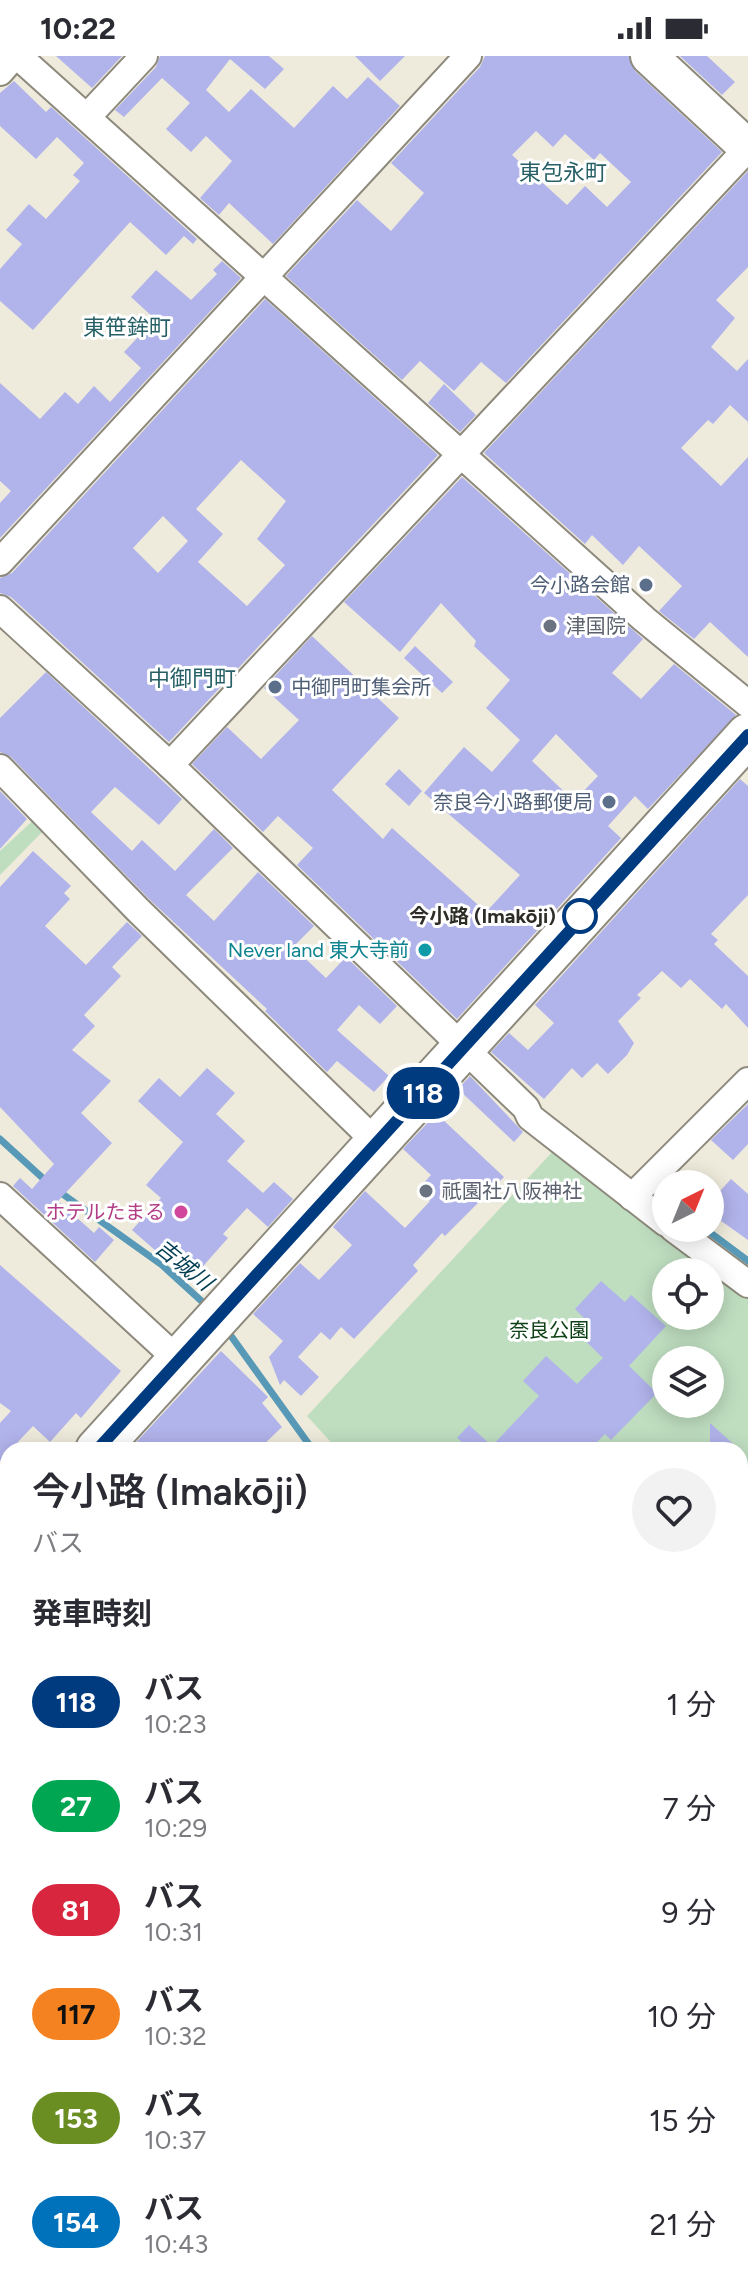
<!DOCTYPE html>
<html lang="ja">
<head>
<meta charset="utf-8">
<style>
  :root { --surface:#fff; --page:#f2f2f3; --text:#2b2b33; --muted:#7c7c81 }
  body { margin:0; font-family:Figtree,"Noto Sans JP",sans-serif; background:var(--page); color:var(--text); height:100vh; display:flex; flex-direction:column; font-size:30px; white-space:nowrap }
  * { box-sizing:border-box; margin:0 }
  p { font-size:26px; color:var(--muted) }
  .icon { flex:none; width:44px; height:44px; fill:none; stroke:currentColor; stroke-width:2; stroke-linecap:round; stroke-linejoin:round }
  .map { position:relative; flex:1; overflow:hidden }
  .sheet { position:absolute; left:0px; top:1386px; width:748px; height:848px; display:flex; flex-direction:column; background:var(--surface); border-radius:24px 24px 0 0; box-shadow:0 4px 20px #0003 }
  .sheet>* { flex:none }
  .badge { padding:0 16px; border-radius:26px; font-size:28px; line-height:52px }
  .needle { width:52px; rotate:43deg }
  .controls { position:absolute; left:652px; top:1114px; display:grid; gap:16px }
  .controls a { display:grid; place-items:center; width:72px; height:72px; border-radius:50%; background:var(--surface); box-shadow:0 4px 20px #0003; font-size:40px }
  .map>.badge { position:absolute; translate:-50% -50%; box-shadow:0 0 0 4px #fff }
  h2 { padding:0 32px; font-size:30px; line-height:72px }
  .round { display:grid; place-items:center; flex:none; width:84px; height:84px; border-radius:42px; background:var(--page) }
  .headline { display:flex; align-items:center; justify-content:space-between; height:136px; padding:0 32px }
  h1 { font-size:38px; font-weight:600; line-height:60px }
  ul { padding:0; list-style:none }
  li { display:flex; align-items:center; gap:24px; height:104px; padding:0 32px }
  li div { flex:1 }
  li b { display:block; font-size:30px }
  li em { font-style:normal }
  li .badge { min-width:88px; font-weight:700; text-align:center }
  .status { display:flex; justify-content:space-between; align-items:center; height:56px; padding:0 40px; background:var(--surface); direction:ltr }
  .status svg { height:22px; fill:currentColor }
  .map>svg:first-child { display:block }
  .green { fill:#bfdec0; fill-rule:evenodd }
  .lines { fill:none; stroke-linecap:round; stroke-linejoin:round }
  .stream { stroke:#5799b6; stroke-width:7 }
  .building { fill:#b1b3eb; fill-rule:evenodd }
  .minor-casing { stroke:#8d897c; stroke-width:30 }
  .secondary-casing { stroke:#8d897c; stroke-width:40 }
  .trunk-casing { stroke:#8d897c; stroke-width:46 }
  .minor { stroke:#fff; stroke-width:26 }
  .secondary { stroke:#fff; stroke-width:36 }
  .trunk { stroke:#fff; stroke-width:42 }
  .line-casing { stroke:#fff; stroke-width:18 }
  .line { stroke:#003b80; stroke-width:12 }
  .service-dot { fill:#5c6f8a; stroke:#fff; stroke-width:3 }
  .worship-dot { fill:#6b7280; stroke:#fff; stroke-width:3 }
  .stop-dot { fill:#fff; stroke:#003b80; stroke-width:4 }
  .culture-dot { fill:#0f9aa8; stroke:#fff; stroke-width:3 }
  .hotel-dot { fill:#d1479c; stroke:#fff; stroke-width:3 }
  .labels { text-anchor:middle; dominant-baseline:central; stroke-width:6; stroke-linejoin:round; paint-order:stroke }
  .service-label { font-size:20px; fill:#4e5e75; stroke:#fff; text-anchor:end }
  .worship-label { font-size:20px; fill:#5b616d; stroke:#fff; text-anchor:start }
  .stop-label { font-size:20px; font-weight:bold; fill:#2d2c26; stroke:#fff; text-anchor:end }
  .culture-label { font-size:20px; fill:#0d838f; stroke:#fff; text-anchor:end }
  .hotel-label { font-size:20px; fill:#b23c85; stroke:#fff; text-anchor:end }
  .park-label { font-size:20px; fill:#0e4016; stroke:#fff }
  .neighbourhood-label { font-size:22px; fill:#276167; stroke:#fff }
  .water-label { font-size:22px; font-style:italic; fill:#023e53; stroke:#fff }
</style>
</head>
<body>
<div class="status"><b>10:22</b><svg viewBox="0 0 49 12"><path d="M0 12V9h3v3zM5 12V6h3v6zM10 12V3h3v9zM15 12V0h3v12zM26 1h20v11H26zM47 4h2v5h-2z"/></svg></div>
<div class="map">
<svg width="748" height="2234" viewBox="0 0 748 2234">
  <rect width="100%" height="100%" fill="#efebdc"/>
  <!-- green -->
  <g class="green">
    <polygon points="38,760 48,770 0,819 0,795"/>
    <path d="M 555,1093 L 748,1235 L 748,2234 L 427,2234 L 419,2226 L 740,2226 L 740,1394 L 338,1394 L 307,1360 ZM 666,1216 L 710,1216 L 710,1260 L 666,1260 ZM 666,1304 L 710,1304 L 710,1348 L 666,1348 Z"/>
  </g>
  <g class="lines">
    <!-- stream -->
    <g class="stream">
      <polyline points="0,1083 47,1126"/>
      <polyline points="57,1134 162,1209 208,1251"/>
      <polyline points="655,1137 666,1144"/>
      <polyline points="704,1172 748,1205"/>
      <polyline points="226,1273 313,1394"/>
      <polyline points="740,1894 748,1907"/>
      <polyline points="387,2226 395,2234"/>
    </g>
  </g>
  <!-- building -->
  <g class="building">
    <polygon points="56,0 122,0 92,32"/>
    <polygon points="160,0 269,0 284,13 265,33 230,3 206,34 229,56 251,33 294,72 333,30 347,43 368,21 400,50 273,188 229,147 219,159 200,142 232,105 206,80 191,96 166,73 190,47 162,22 124,61 115,54 156,11"/>
    <polygon points="355,0 405,0 380,25"/>
    <path d="M 485,0 L 629,0 L 635,15 L 722,96 L 506,327 L 481,306 L 454,335 L 420,305 L 402,324 L 286,220 L 357,144 L 391,175 L 424,137 L 391,107 L 480,11 ZM 536,75 L 553,91 L 565,78 L 594,104 L 600,97 L 631,126 L 607,151 L 585,130 L 567,149 L 512,99 Z"/>
    <polygon points="680,0 707,0 735,26 722,39"/>
    <polygon points="14,25 46,56 51,51 197,183 193,188 184,180 166,199 130,166 33,274 0,245 0,213 22,188 6,174 29,148 46,163 80,125 73,119 84,107 57,81 36,103 0,70 0,37"/>
    <polygon points="748,115 748,211 716,244 735,262 711,291 737,315 748,303 748,366 730,349 713,368 708,364 681,392 721,430 748,401 748,601 710,566 694,583 659,555 682,530 639,490 623,509 592,479 585,488 484,397"/>
    <polygon points="222,205 241,222 0,482 0,447 11,435 0,425 0,327 40,363 65,336 78,348 94,330 110,346 141,312 124,296 155,263 131,241 156,214 191,244 217,218 213,214"/>
    <path d="M 265,243 L 438,399 L 169,686 L 11,541 L 0,537 L 0,522 L 12,517 ZM 241,404 L 286,445 L 257,483 L 285,509 L 247,550 L 198,506 L 223,478 L 196,453 ZM 163,460 L 188,485 L 158,517 L 133,492 Z"/>
    <polygon points="444,328 476,359 460,376 428,347"/>
    <path d="M 462,421 L 643,583 L 612,617 L 641,643 L 674,608 L 736,659 L 648,753 L 635,740 L 608,770 L 621,782 L 457,963 L 297,809 L 313,792 L 278,760 L 263,776 L 192,708 L 227,671 L 261,703 L 299,664 L 264,632 L 312,580 L 399,662 L 332,734 L 383,783 L 392,772 L 486,856 L 520,819 L 424,737 L 464,691 L 492,716 L 520,684 L 486,652 L 510,624 L 474,590 L 476,585 L 441,547 L 400,596 L 344,546 ZM 556,678 L 598,720 L 574,745 L 532,705 Z"/>
    <polygon points="415,590 453,626 442,637 404,602"/>
    <polygon points="46,616 182,743 159,769 115,731 91,756 132,795 142,784 175,815 214,773 233,792 186,839 214,865 258,816 314,870 293,891 326,922 346,901 397,950 380,968 359,949 337,974 389,1020 374,1036 337,1005 327,1016 265,955 267,953 149,843 11,701 0,696 0,662"/>
    <polygon points="399,713 422,735 409,750 385,728"/>
    <polygon points="740,723 748,730 748,839 711,878 718,884 714,888 748,920 748,972 726,948 722,953 690,923 681,932 662,915 637,939 641,942 618,965 634,987 627,999 608,1018 597,1007 582,1022 572,1012 544,1043 491,996 509,977 528,994 554,967 535,949"/>
    <polygon points="0,735 27,763 0,793"/>
    <polygon points="33,795 71,830 64,837 70,843 45,870 86,909 127,866 142,880 112,911 121,920 84,959 95,970 72,994 111,1025 81,1057 112,1087 58,1145 94,1177 99,1171 114,1184 95,1206 13,1130 20,1122 32,1133 54,1108 0,1051 0,831"/>
    <polygon points="207,1012 235,1037 216,1058 245,1085 227,1105 263,1137 274,1126 293,1143 268,1171 247,1152 223,1178 228,1182 190,1225 132,1174 161,1142 146,1129 183,1086 138,1045 159,1022 180,1041"/>
    <polygon points="470,1020 523,1076 514,1086 458,1033"/>
    <polygon points="748,1048 748,1088 733,1104 711,1084"/>
    <polygon points="434,1060 440,1061 504,1121 445,1180 442,1177 413,1209 418,1215 354,1283 341,1271 330,1284 321,1276 298,1301 319,1321 301,1340 284,1324 280,1329 269,1301 283,1285 253,1258 300,1207 319,1224 352,1189 333,1171 365,1135 405,1172 430,1145 418,1133 431,1119 403,1093"/>
    <polygon points="731,1123 748,1138 748,1184 710,1157 710,1146"/>
    <polygon points="0,1209 121,1315 81,1362 76,1357 50,1386 33,1370 0,1405 0,1367 11,1355 0,1347"/>
    <polygon points="601,1225 625,1246 631,1239 666,1270 629,1310 657,1337 611,1384 605,1378 593,1390 589,1386 581,1394 471,1394 457,1382 469,1369 492,1390 539,1340 523,1325 546,1300 577,1328 603,1302 573,1273 584,1262 575,1253"/>
    <polygon points="221,1295 268,1341 262,1347 282,1371 258,1394 129,1394"/>
    <polygon points="710,1367 740,1394 710,1394"/>
  </g>
  <g class="lines">
    <defs>
      <g id="minor">
        <polyline points="18,0 644,563 748,648"/>
        <polyline points="0,16 14,0"/>
        <polyline points="87,61 144,0"/>
        <polyline points="0,506 468,0"/>
        <polyline points="0,553 170,709 526,1052 530,1061 666,1167"/>
        <polyline points="170,709 748,92"/>
        <polyline points="0,712 138,854 377,1087"/>
        <polyline points="0,1140 178,1304"/>
        <polyline points="632,1141 748,1025"/>
        <polyline points="673,1172 748,1228"/>
        <polyline points="0,1455 8,1463"/>
        <polyline points="405,2226 413,2234"/>
        <polyline points="113,2234 123,2226"/>
      </g>
      <polyline id="secondary" points="649,0 748,92"/>
      <g id="trunk">
        <polyline points="97,1394 748,679"/>
        <polyline points="0,1499 8,1491"/>
      </g>
    </defs>
    <!-- minor casing -->
    <use href="#minor" class="minor-casing"/>
    <!-- secondary casing -->
    <use href="#secondary" class="secondary-casing"/>
    <!-- trunk casing -->
    <use href="#trunk" class="trunk-casing"/>
    <!-- minor -->
    <use href="#minor" class="minor"/>
    <!-- secondary -->
    <use href="#secondary" class="secondary"/>
    <!-- trunk -->
    <use href="#trunk" class="trunk"/>
  </g>
  <g class="lines">
    <defs>
      <polyline id="line" points="97,1394 748,679"/>
    </defs>
    <!-- line casing -->
    <use href="#line" class="line-casing"/>
    <!-- line -->
    <use href="#line" class="line"/>
  </g>
  <!-- markers -->
  <g class="service-dot">
    <circle cx="646" cy="529" r="8"/>
    <circle cx="275" cy="631" r="8"/>
    <circle cx="609" cy="746" r="8"/>
  </g>
  <g class="worship-dot">
    <circle cx="550" cy="570" r="8"/>
    <circle cx="426" cy="1135" r="8"/>
  </g>
  <circle class="stop-dot" cx="580" cy="860" r="16"/>
  <circle class="culture-dot" cx="425" cy="894" r="8"/>
  <circle class="hotel-dot" cx="181" cy="1156" r="8"/>
  <g class="labels">
    <!-- service labels -->
    <g class="service-label">
      <text x="630" y="529">今小路会館</text>
      <text x="291" y="631" text-anchor="start">中御門町集会所</text>
      <text x="593" y="746">奈良今小路郵便局</text>
    </g>
    <!-- worship labels -->
    <g class="worship-label">
      <text x="566" y="570">津国院</text>
      <text x="442" y="1135">祇園社八阪神社</text>
    </g>
    <!-- stop labels -->
    <g class="stop-label">
      <text x="556" y="860">今小路 (Imakōji)</text>
    </g>
    <!-- culture labels -->
    <g class="culture-label">
      <text x="409" y="894">Never land 東大寺前</text>
    </g>
    <!-- hotel labels -->
    <g class="hotel-label">
      <text x="165" y="1156">ホテルたまる</text>
    </g>
    <!-- park labels -->
    <g class="park-label">
      <text x="549" y="1274">奈良公園</text>
    </g>
    <!-- neighbourhood labels -->
    <g class="neighbourhood-label">
      <text x="563" y="116">東包永町</text>
      <text x="127" y="271">東笹鉾町</text>
      <text x="192" y="622">中御門町</text>
    </g>
    <!-- water labels -->
    <g class="water-label">
      <text transform="translate(184 1209) rotate(39)">吉城川</text>
    </g>
  </g>
</svg>
<div class="controls">
<a><svg class="needle" viewBox="-14 -14 28 28"><path d="M0-13l5 13h-10z" fill="#e53935"/><path d="M0 13l5-13h-10z" fill="#7c7c81"/></svg></a>
<a><svg class="icon" aria-label="locate" viewBox="0 0 24 24"><circle cx="12" cy="12" r="6"/><path d="M12 2v4M12 18v4M2 12h4M18 12h4"/></svg></a>
<a><svg class="icon" aria-label="layers" viewBox="0 0 24 24"><path d="M12 4l9 5-9 5-9-5zM3 14l9 5 9-5"/></svg></a>
</div>
<b class="badge" style="left:423px;top:1037px;background:#003b80;color:#fff">118</b>
<section class="sheet">
<div class="headline"><div><h1>今小路 (Imakōji)</h1><p>バス</p></div><a class="round"><svg class="icon" aria-label="heart" viewBox="0 0 24 24"><path d="M12 20l-8-8c-3-5 5-10 8-4 3-6 11-1 8 4z"/></svg></a></div>
<h2>発車時刻</h2>
<ul>
<li><span class="badge" style="background:#003b80;color:#fff">118</span><div><b>バス</b><p>10:23</p></div><em>1 分</em></li>
<li><span class="badge" style="background:#00a651;color:#fff">27</span><div><b>バス</b><p>10:29</p></div><em>7 分</em></li>
<li><span class="badge" style="background:#d7263d;color:#fff">81</span><div><b>バス</b><p>10:31</p></div><em>9 分</em></li>
<li><span class="badge" style="background:#f58220;color:#111">117</span><div><b>バス</b><p>10:32</p></div><em>10 分</em></li>
<li><span class="badge" style="background:#6b8e23;color:#fff">153</span><div><b>バス</b><p>10:37</p></div><em>15 分</em></li>
<li><span class="badge" style="background:#0072bc;color:#fff">154</span><div><b>バス</b><p>10:43</p></div><em>21 分</em></li>
</ul>
</section>
</div>
</body>
</html>
